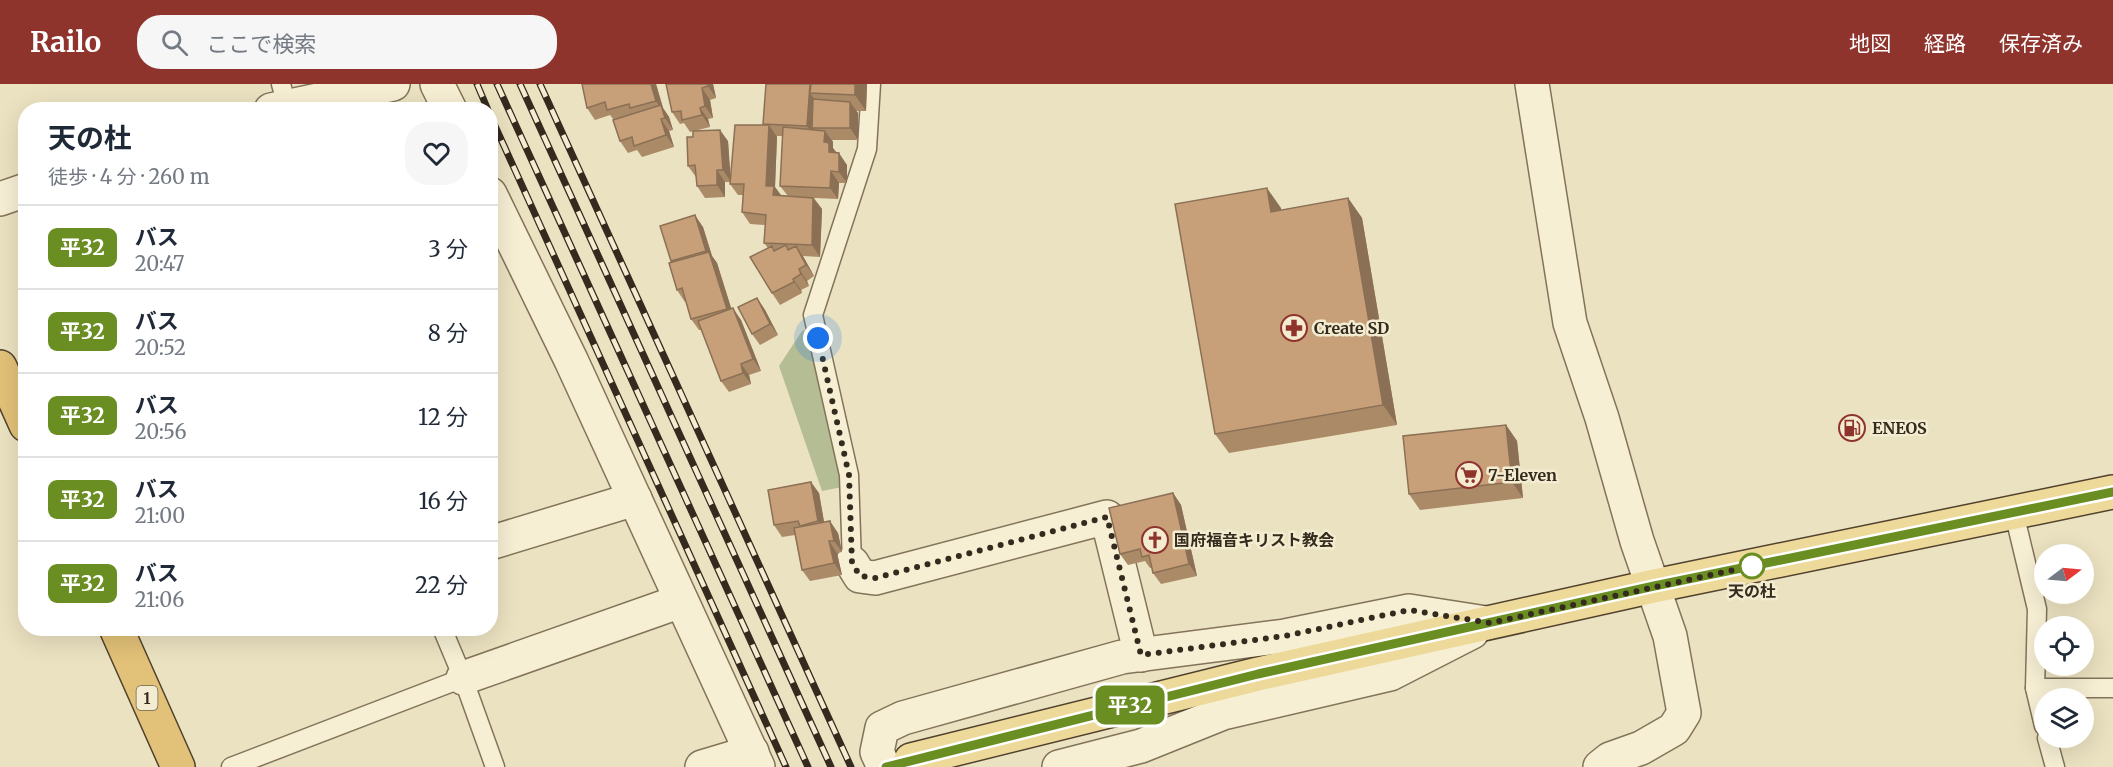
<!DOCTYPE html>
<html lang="ja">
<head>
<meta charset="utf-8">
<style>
  :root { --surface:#fff; --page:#f6f6f7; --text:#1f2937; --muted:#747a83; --line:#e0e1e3; --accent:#8f342d }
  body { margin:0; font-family:Merriweather,"Noto Sans JP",serif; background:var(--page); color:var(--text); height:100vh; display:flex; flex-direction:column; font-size:22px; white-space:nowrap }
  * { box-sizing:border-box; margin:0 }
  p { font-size:20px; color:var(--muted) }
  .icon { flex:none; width:33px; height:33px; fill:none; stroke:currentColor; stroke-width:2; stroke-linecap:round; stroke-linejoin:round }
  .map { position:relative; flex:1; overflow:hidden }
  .details { position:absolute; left:18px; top:18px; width:480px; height:534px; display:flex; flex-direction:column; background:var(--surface); border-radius:24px; box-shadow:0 6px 24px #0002 }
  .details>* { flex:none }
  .badge { padding:0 12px; border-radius:9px; font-size:21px; line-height:39px }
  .needle { width:39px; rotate:74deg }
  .buttons { position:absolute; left:2034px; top:460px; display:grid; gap:12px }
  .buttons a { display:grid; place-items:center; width:60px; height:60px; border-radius:50%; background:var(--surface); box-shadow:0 6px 24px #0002; font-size:30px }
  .you { position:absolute; width:30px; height:30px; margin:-15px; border:4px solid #fff; border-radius:50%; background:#1a73e8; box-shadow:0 0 0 9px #1a73e833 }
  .map>.badge { position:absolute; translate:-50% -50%; box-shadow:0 0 0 3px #fff }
  .round { display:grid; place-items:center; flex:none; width:63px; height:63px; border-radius:24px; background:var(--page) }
  .headline { display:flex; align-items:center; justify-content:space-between; height:102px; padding:0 30px }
  h1 { font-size:28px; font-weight:700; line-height:45px }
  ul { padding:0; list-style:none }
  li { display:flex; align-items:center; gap:18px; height:84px; padding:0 30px; border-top:2px solid var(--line) }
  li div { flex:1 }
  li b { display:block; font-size:22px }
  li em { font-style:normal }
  li .badge { min-width:66px; font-weight:700; text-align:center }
  header { display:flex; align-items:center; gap:36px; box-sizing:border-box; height:84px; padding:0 30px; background:var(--accent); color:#fff }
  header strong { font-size:28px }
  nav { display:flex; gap:33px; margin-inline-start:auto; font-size:21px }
  .search { width:420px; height:54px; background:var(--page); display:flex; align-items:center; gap:15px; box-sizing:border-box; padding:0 21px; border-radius:24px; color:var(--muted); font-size:22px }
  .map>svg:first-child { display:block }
  .cemetery { fill:#b5bd95 }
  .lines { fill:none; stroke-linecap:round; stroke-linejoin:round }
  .service-casing { stroke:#83735a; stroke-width:21 }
  .minor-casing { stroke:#83735a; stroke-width:36 }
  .primary-casing { stroke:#51412e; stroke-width:36 }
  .trunk-casing { stroke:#51412e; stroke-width:36 }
  .service { stroke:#f6efd4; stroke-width:18 }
  .minor { stroke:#f6efd4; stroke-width:33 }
  .primary { stroke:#edda9a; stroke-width:33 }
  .trunk { stroke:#e2c178; stroke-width:33 }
  .rail-casing { stroke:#342a1d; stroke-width:7 }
  .rail { stroke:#f3ecd0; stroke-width:4.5; stroke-dasharray:14; stroke-linecap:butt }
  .wall { fill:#ab8a68; fill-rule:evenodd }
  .shaded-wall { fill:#8b7055 }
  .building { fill:#c7a079; stroke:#8b7055; stroke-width:1.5 }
  .line-casing { stroke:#fff; stroke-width:14 }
  .line { stroke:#6b8e23; stroke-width:9 }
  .walk { stroke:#342a1d; stroke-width:6; stroke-dasharray:0 10.8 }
  .stop-dot { fill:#fff; stroke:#6b8e23; stroke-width:3 }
  .labels { text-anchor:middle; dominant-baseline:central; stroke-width:5; stroke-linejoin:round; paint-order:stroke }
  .shield { fill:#f3ecd0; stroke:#6d6453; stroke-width:1.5 }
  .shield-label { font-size:15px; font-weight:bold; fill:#342a1d }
  .poi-label { font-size:16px; font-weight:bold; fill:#342a1d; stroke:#f3ecd0; text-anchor:start }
  .stop-label { font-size:16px; font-weight:bold; fill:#342a1d; stroke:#f3ecd0 }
</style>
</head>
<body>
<header>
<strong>Railo</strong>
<div class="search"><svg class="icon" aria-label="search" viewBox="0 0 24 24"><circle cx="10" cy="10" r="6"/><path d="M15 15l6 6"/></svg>ここで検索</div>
<nav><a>地図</a><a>経路</a><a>保存済み</a></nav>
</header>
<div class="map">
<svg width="2113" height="683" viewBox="0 0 2113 683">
  <rect width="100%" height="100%" fill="#ebe2c1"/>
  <!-- cemetery -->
  <polygon class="cemetery" points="811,244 847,402 822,407 779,282 802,247"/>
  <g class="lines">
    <defs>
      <g id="service">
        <polyline points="281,0 287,22"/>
        <polyline points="2014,429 2037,525 2035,604 2044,642"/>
        <polyline points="852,479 849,391 813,231 867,65 871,0"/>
        <polyline points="442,544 463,594 495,683"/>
        <polyline points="2035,604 2113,604"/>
        <polyline points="2047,654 2055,683"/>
        <polyline points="231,683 463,594"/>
      </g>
      <g id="minor">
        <polyline points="437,0 450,26"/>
        <polyline points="1532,0 1570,239 1602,334 1637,457 1670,552 1684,629 1674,645 1641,664 1610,675 1600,683"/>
        <polyline points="271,26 393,0"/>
        <polyline points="490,110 571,276 758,683"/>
        <polyline points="0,115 26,106"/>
        <polyline points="490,459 635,415"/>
        <polyline points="852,479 860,492 875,494 1107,433 1141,571"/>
        <polyline points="463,594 681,517"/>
        <polyline points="702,683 752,668"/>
        <polyline points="884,683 877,668 882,644 903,634 1122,573 1285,552 1409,527 1486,539"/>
        <polyline points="1059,683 1141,662 1223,629 1390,590 1472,548"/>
      </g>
      <polyline id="primary" points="911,676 1258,590 1654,502 2113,408"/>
      <g id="trunk">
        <polyline points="0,283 26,341"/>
        <polyline points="116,544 178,683"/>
      </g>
    </defs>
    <!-- service casing -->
    <use href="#service" class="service-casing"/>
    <!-- minor casing -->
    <use href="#minor" class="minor-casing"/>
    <!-- primary casing -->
    <use href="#primary" class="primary-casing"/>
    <!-- trunk casing -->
    <use href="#trunk" class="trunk-casing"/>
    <!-- service -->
    <use href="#service" class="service"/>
    <!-- minor -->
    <use href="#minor" class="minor"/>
    <!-- primary -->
    <use href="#primary" class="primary"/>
    <!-- trunk -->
    <use href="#trunk" class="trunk"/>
    <defs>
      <g id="rail">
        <polyline points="477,0 488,26"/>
        <polyline points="497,0 808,683"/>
        <polyline points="520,0 831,683"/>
        <polyline points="540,0 851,683"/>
        <polyline points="490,31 786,683"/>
      </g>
    </defs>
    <!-- rail casing -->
    <use href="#rail" class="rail-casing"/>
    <!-- rail -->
    <use href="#rail" class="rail"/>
  </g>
  <!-- wall -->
  <g class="wall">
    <polygon points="582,0 656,0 663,24 669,33 673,46 669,47 674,63 642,73 637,66 628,69 620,57 614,36 610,31 595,36 587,24"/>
    <polygon points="666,0 713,0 716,14 710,16 713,34 708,35 710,43 690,48 684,39 680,40 672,28"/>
    <path d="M 766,0 L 867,0 L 866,27 L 856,27 L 858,29 L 858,56 L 832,56 L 833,58 L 833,64 L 847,81 L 847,99 L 839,99 L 838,115 L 814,114 L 822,125 L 820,173 L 803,172 L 814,192 L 807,197 L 809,202 L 801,206 L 802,209 L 780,221 L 772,209 L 768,164 L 764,159 L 765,141 L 750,140 L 742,128 L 743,111 L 738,111 L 730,100 L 730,98 L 725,98 L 725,113 L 705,114 L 697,102 L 696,93 L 688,82 L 728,57 L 730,90 L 764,41 L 763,40 ZM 777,52 L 783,52 L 780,102 L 788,112 L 781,111 L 775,103 L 777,53 Z"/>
    <polygon points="1348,114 1362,134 1397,341 1229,369 1215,350 1281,124 1281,126"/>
    <polygon points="703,143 712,172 717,179 731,225 741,236 761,287 749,291 751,300 729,308 721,297 701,246 699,246 691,235 686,217 685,218 677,206 671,177"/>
    <polygon points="757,214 765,226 778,251 760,261 752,250"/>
    <polygon points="1506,341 1517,357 1523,414 1420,426 1409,410"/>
    <polygon points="819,409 824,438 838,449 842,468 837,469 842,491 810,497 802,486 795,451 782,453 774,441"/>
    <polygon points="1173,409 1181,421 1197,492 1161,500 1153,489 1152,484 1150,484 1145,477 1128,481 1120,470"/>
  </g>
  <!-- shaded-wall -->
  <g class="shaded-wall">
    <polygon points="651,0 656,0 663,24 669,33 673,46 665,34 662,26 656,17"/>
    <polygon points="707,0 713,0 716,14 708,2"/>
    <polygon points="810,0 818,0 810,9 817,19 812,44 816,49 815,54 807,42"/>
    <polygon points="855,0 867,0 866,27 855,11"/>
    <polygon points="702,4 710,16 713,34 705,22"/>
    <polygon points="850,18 858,29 858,56 850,44"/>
    <polygon points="700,24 708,35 710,43 702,31"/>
    <polygon points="661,35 669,47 674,63 666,51"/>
    <polygon points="769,41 777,53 775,103 782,113 781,123 766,102"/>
    <polygon points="720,46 728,57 731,98 723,86"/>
    <polygon points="825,47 833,58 833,64 837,70 829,68 824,58"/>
    <polygon points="839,69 847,81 847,99 839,88"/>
    <polygon points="717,86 725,98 725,113 717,101"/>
    <polygon points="831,87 839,99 838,115 830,104"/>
    <polygon points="1267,104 1281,124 1284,147 1271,128"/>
    <polygon points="813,114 822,125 820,173 812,161"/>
    <polygon points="1348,114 1362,134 1397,341 1383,321"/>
    <polygon points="695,131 703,143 712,172 717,179 735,236 727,225 711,175 706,167"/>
    <polygon points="796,162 804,174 814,192 806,181"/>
    <polygon points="799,185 807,197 809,202 801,190"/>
    <polygon points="793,195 801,206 802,209 794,198"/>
    <polygon points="757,214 765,226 778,251 770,240"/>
    <polygon points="733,224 741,236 761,287 753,275"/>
    <polygon points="741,280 749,291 751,300 743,289"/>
    <polygon points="1506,341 1517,357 1523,414 1512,398"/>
    <polygon points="811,398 819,409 826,449 818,437"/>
    <polygon points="1173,409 1181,421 1197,492 1189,480"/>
    <polygon points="830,437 838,449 842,468 834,457"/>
    <polygon points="829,457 837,469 842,491 834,479"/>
  </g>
  <!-- building -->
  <g class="building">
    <polygon points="582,0 651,0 656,17 630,24 629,20 607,26 605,18 587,24"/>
    <polygon points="666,0 707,0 708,2 702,4 705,22 700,24 702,31 682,36 681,27 672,28"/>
    <polygon points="766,0 810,0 807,42 763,40"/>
    <polygon points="811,0 855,0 855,11 810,9"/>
    <polygon points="813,15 850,18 850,44 812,44"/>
    <polygon points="661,21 665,34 661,35 666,51 634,62 632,53 620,57 613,36"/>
    <polygon points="735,41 769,41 766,102 774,102 773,111 813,114 812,161 764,159 766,131 742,128 744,100 730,100"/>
    <polygon points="783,43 825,47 824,58 829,59 829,68 839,69 839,88 831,87 830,104 780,102"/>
    <polygon points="720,46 723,86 717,86 717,101 697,102 695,81 688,82 687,53 693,53 693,47"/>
    <polygon points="1267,104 1271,128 1348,114 1383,321 1215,350 1175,120"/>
    <polygon points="695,131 706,167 671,177 660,142"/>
    <polygon points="786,161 788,166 796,162 806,181 799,185 801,190 793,195 794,198 772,209 750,173 772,162 774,167"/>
    <polygon points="709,168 727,225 691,235 682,204 677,206 669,179"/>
    <polygon points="757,214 770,240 752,250 738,223"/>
    <polygon points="733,224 753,275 741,280 743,289 721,297 698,237"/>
    <polygon points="1506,341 1512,398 1409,410 1403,352"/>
    <polygon points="811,398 818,437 800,442 798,437 774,441 768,406"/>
    <polygon points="1173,409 1189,480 1153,489 1149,471 1142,473 1140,465 1120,470 1109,424"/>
    <polygon points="830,437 834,457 829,457 834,479 802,486 794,444"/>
  </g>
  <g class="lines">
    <defs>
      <polyline id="line" points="886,683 1258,590 1654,502 2113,408"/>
    </defs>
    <!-- line casing -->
    <use href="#line" class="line-casing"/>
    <!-- line -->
    <use href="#line" class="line"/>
    <!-- walk -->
    <polyline class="walk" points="818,254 849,391 852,479 860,492 875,494 1107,433 1141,571 1285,552 1409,526 1490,539 1752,482"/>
  </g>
  <!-- icons -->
  <defs>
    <symbol id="pharmacy-ring" viewBox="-11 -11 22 22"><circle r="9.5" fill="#f3ecd0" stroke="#8f342d" stroke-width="1.5"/><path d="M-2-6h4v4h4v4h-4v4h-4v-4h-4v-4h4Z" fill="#8f342d"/></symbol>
    <symbol id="fuel-ring" viewBox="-11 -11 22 22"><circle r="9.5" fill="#f3ecd0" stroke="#8f342d" stroke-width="1.5"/><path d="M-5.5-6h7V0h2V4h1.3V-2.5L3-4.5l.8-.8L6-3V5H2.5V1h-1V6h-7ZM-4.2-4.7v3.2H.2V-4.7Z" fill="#8f342d"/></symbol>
    <symbol id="supermarket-ring" viewBox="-11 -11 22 22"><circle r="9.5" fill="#f3ecd0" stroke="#8f342d" stroke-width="1.5"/><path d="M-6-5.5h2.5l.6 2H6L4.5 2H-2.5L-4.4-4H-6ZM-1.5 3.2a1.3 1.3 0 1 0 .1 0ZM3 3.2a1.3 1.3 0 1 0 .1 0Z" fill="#8f342d"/></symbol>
    <symbol id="church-ring" viewBox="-11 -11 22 22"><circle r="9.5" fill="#f3ecd0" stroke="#8f342d" stroke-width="1.5"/><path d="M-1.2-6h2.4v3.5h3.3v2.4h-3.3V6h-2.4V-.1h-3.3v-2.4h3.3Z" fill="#8f342d"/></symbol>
  </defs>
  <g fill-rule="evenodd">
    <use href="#pharmacy-ring" x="1279" y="229" width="30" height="30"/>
    <use href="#fuel-ring" x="1837" y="329" width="30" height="30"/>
    <use href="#supermarket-ring" x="1454" y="376" width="30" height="30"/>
    <use href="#church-ring" x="1140" y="441" width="30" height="30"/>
  </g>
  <!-- markers -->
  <circle class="stop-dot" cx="1752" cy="482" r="12"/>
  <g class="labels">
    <!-- shield labels -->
    <rect class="shield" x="136.5" y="602" width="21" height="24" rx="4.5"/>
    <g class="shield-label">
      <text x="147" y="614">1</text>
    </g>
    <!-- poi labels -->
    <g class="poi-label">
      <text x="1314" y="244">Create SD</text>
      <text x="1872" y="344">ENEOS</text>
      <text x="1488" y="391">7-Eleven</text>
      <text x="1174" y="456">国府福音キリスト教会</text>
    </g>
    <!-- stop labels -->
    <g class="stop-label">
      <text x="1752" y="507">天の杜</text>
    </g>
  </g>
</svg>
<div class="buttons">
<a><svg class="needle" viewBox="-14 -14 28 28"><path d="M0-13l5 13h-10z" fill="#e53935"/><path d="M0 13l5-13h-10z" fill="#747a83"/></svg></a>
<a><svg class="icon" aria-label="locate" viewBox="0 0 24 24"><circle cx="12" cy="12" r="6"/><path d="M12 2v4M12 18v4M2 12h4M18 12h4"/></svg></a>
<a><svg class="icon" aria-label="layers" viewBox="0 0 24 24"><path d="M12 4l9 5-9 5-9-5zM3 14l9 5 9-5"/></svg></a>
</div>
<div class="you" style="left:818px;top:254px"></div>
<b class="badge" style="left:1130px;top:621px;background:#6b8e23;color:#fff">平32</b>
<section class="details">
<div class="headline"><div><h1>天の杜</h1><p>徒歩 · 4 分 · 260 m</p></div><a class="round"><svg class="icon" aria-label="heart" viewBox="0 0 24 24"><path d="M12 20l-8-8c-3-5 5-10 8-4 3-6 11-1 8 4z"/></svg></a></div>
<ul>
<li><span class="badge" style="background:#6b8e23;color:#fff">平32</span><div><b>バス</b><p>20:47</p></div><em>3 分</em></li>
<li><span class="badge" style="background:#6b8e23;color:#fff">平32</span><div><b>バス</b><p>20:52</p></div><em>8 分</em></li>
<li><span class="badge" style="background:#6b8e23;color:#fff">平32</span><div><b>バス</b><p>20:56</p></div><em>12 分</em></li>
<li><span class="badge" style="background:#6b8e23;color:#fff">平32</span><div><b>バス</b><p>21:00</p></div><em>16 分</em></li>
<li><span class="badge" style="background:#6b8e23;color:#fff">平32</span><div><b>バス</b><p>21:06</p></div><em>22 分</em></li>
</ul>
</section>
</div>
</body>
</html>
